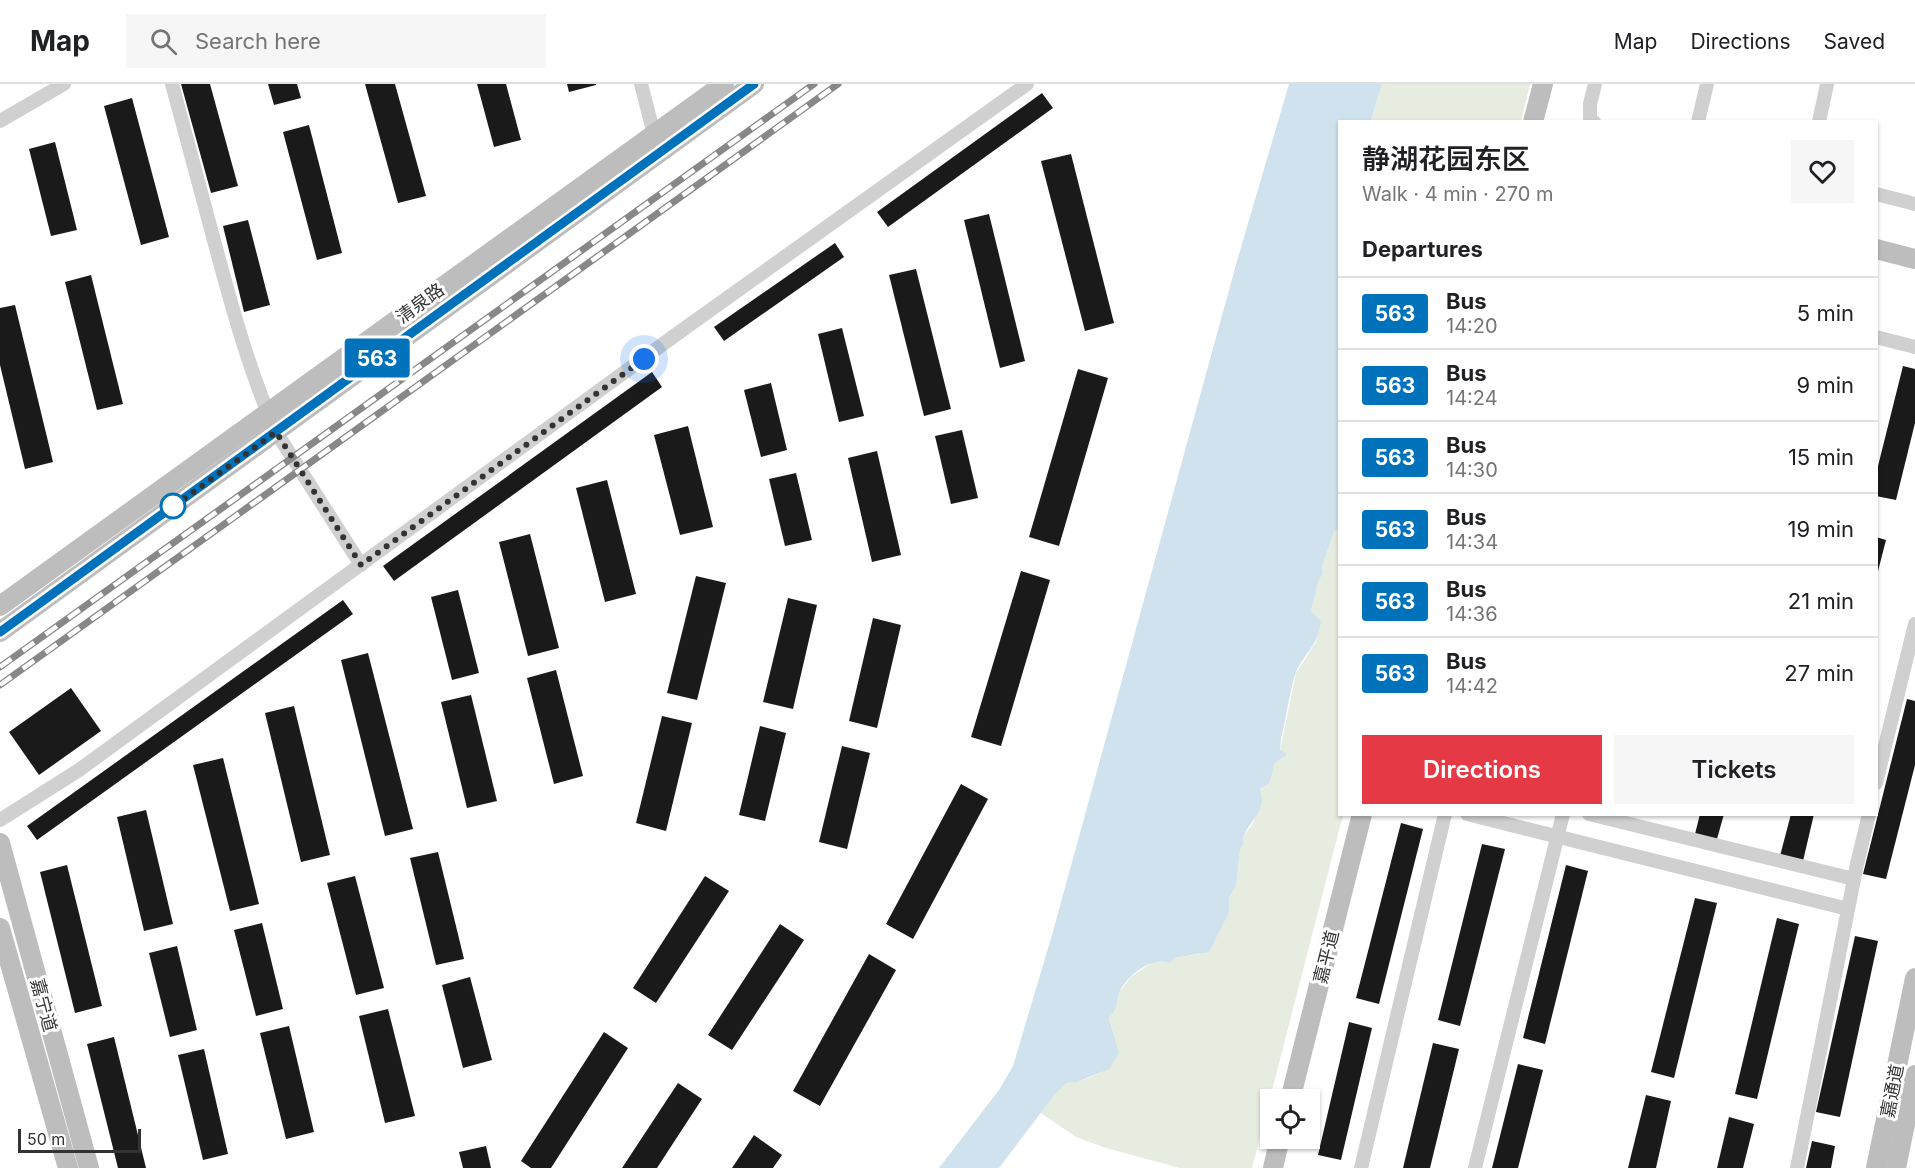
<!DOCTYPE html>
<html lang="en">
<head>
<meta charset="utf-8">
<style>
  :root { --surface:#fff; --page:#f6f6f6; --text:#202124; --muted:#757577; --line:#e0e0e0; --accent:#e63946 }
  body { margin:0; font-family:Inter,"Noto Sans SC",sans-serif; background:var(--page); color:var(--text); height:100vh; display:flex; flex-direction:column; font-size:22px; white-space:nowrap }
  * { box-sizing:border-box; margin:0 }
  p { font-size:20px; color:var(--muted) }
  .icon { flex:none; width:33px; height:33px; fill:none; stroke:currentColor; stroke-width:2; stroke-linecap:round; stroke-linejoin:round }
  .map { position:relative; flex:1; overflow:hidden }
  .sheet { position:absolute; left:1338px; top:36px; width:540px; height:696px; display:flex; flex-direction:column; background:var(--surface); border-radius:0px; box-shadow:0 2px 4px #0004 }
  .sheet>* { flex:none }
  .badge { padding:0 12px; border-radius:4px; font-size:21px; line-height:39px }
  .tools { position:absolute; left:1260px; top:1005px; display:grid; gap:12px }
  .tools a { display:grid; place-items:center; width:60px; height:60px; border-radius:0px; background:var(--surface); box-shadow:0 2px 4px #0004; font-size:30px }
  .scale { position:absolute; left:18px; bottom:15px; width:123px; box-sizing:border-box; padding-left:6px; border:3px solid #333; border-top:0; font-size:16px; line-height:21px; white-space:nowrap; color:#333; -webkit-text-stroke:4px #fff; paint-order:stroke }
  .you { position:absolute; width:30px; height:30px; margin:-15px; border:4px solid #fff; border-radius:50%; background:#1a73e8; box-shadow:0 0 0 9px #1a73e833 }
  .map>.badge { position:absolute; translate:-50% -50%; box-shadow:0 0 0 3px #fff }
  h2 { padding:0 24px; font-size:22px; line-height:54px }
  .round { display:grid; place-items:center; flex:none; width:63px; height:63px; border-radius:0px; background:var(--page) }
  .headline { display:flex; align-items:center; justify-content:space-between; height:102px; padding:0 24px }
  h1 { font-size:28px; font-weight:600; line-height:45px }
  .action { display:flex; gap:12px; margin-top:auto; padding:12px 24px }
  .action a { flex:1; height:69px; border-radius:0px; background:var(--accent); color:#fff; font-size:24px; font-weight:600; line-height:69px; text-align:center }
  .action a+a { background:var(--page); color:var(--text) }
  ul { padding:0; list-style:none }
  li { display:flex; align-items:center; gap:18px; height:72px; padding:0 24px; border-top:2px solid var(--line) }
  li div { flex:1 }
  li b { display:block; font-size:22px }
  li em { font-style:normal }
  li .badge { min-width:66px; font-weight:700; text-align:center }
  header { display:flex; align-items:center; gap:36px; box-sizing:border-box; height:84px; padding:0 30px; background:var(--surface); border-bottom:2px solid var(--line) }
  header strong { font-size:28px }
  nav { display:flex; gap:33px; margin-inline-start:auto; font-size:21px }
  .search { width:420px; height:54px; background:var(--page); display:flex; align-items:center; gap:15px; box-sizing:border-box; padding:0 21px; border-radius:0px; color:var(--muted); font-size:22px }
  .map>svg:first-child { display:block }
  .green { fill:#e6ecdf }
  .water { fill:#cfe2ee }
  .building { fill:#1a1a1a }
  .lines { fill:none; stroke-linecap:round; stroke-linejoin:round }
  .street { stroke:#d0d0d0; stroke-width:14 }
  .secondary { stroke:#bdbdbd; stroke-width:20 }
  .rail-casing { stroke:#888; stroke-width:7 }
  .rail { stroke:#fff; stroke-width:4.5; stroke-dasharray:14; stroke-linecap:butt }
  .line-casing { stroke:#fff; stroke-width:14 }
  .line { stroke:#0072bc; stroke-width:9 }
  .walk { stroke:#333; stroke-width:6; stroke-dasharray:0 10.8 }
  .stop-dot { fill:#fff; stroke:#0072bc; stroke-width:3 }
  .labels { text-anchor:middle; dominant-baseline:central; stroke-width:6; stroke-linejoin:round; paint-order:stroke }
  .street-label { font-size:18px; fill:#333; stroke:#fff }
</style>
</head>
<body>
<header>
<strong>Map</strong>
<div class="search"><svg class="icon" aria-label="search" viewBox="0 0 24 24"><circle cx="10" cy="10" r="6"/><path d="M15 15l6 6"/></svg>Search here</div>
<nav><a>Map</a><a>Directions</a><a>Saved</a></nav>
</header>
<div class="map">
<svg width="1915" height="1084" viewBox="0 0 1915 1084">
  <rect width="100%" height="100%" fill="#fff"/>
  <!-- green -->
  <g class="green">
    <polygon points="1382,0 1530,0 1521,37 1371,38"/>
    <path d="M 1339,444 L 1340,730 L 1343,731 L 1252,1084 L 1180,1084 L 1106,1064 L 1076,1053 L 1041,1029 C 1046,1021 1057,1003 1065,999 C 1069,998 1075,999 1080,997 C 1121,983 1122,973 1109,934 L 1117,921 L 1120,907 L 1131,893 L 1147,882 L 1155,877 L 1200,870 L 1229,828 L 1229,813 L 1236,803 L 1240,766 L 1244,760 C 1242,748 1252,744 1255,735 C 1257,726 1258,715 1260,706 L 1268,699 L 1273,683 L 1278,676 L 1296,589 L 1316,558 L 1321,537 L 1310,527 L 1318,498 L 1322,491 L 1323,487 L 1322,483 L 1334,448 Z"/>
  </g>
  <!-- water -->
  <path class="water" d="M 1289,0 L 1382,0 L 1371,37 L 1340,38 L 1339,444 L 1334,448 L 1322,483 L 1323,487 L 1322,491 L 1318,498 L 1311,527 L 1321,537 C 1318,564 1303,569 1295,591 C 1289,611 1286,634 1281,655 L 1280,666 L 1286,669 L 1286,672 C 1267,680 1276,689 1268,700 C 1266,702 1262,703 1260,706 C 1269,732 1240,741 1244,760 L 1240,766 L 1236,803 L 1229,813 L 1229,828 L 1209,868 L 1174,874 L 1170,879 C 1153,871 1127,892 1120,907 C 1118,912 1118,917 1117,921 C 1115,926 1112,930 1109,934 L 1119,969 L 1109,985 L 1077,998 L 1066,999 L 1055,1010 L 999,1084 L 939,1084 L 999,1006 L 1013,982 L 1052,851 L 1237,177 Z"/>
  <!-- building -->
  <g class="building">
    <polygon points="181,0 210,0 238,102 211,109"/>
    <polygon points="268,0 297,0 301,14 274,21"/>
    <polygon points="365,0 395,0 426,112 398,119"/>
    <polygon points="477,0 506,0 521,56 494,63"/>
    <polygon points="567,0 596,0 596,1 569,8"/>
    <polygon points="1042,9 1053,24 888,143 877,128"/>
    <polygon points="132,14 169,153 141,161 104,22"/>
    <polygon points="309,41 342,169 317,176 283,48"/>
    <polygon points="55,58 77,146 51,152 29,65"/>
    <polygon points="1071,70 1114,239 1085,247 1041,77"/>
    <polygon points="989,130 1025,277 1000,284 964,136"/>
    <polygon points="248,136 270,221 244,228 223,142"/>
    <polygon points="835,159 844,173 724,257 714,243"/>
    <polygon points="916,185 951,325 924,332 889,191"/>
    <polygon points="91,191 123,320 97,326 65,198"/>
    <polygon points="15,221 53,378 25,385 0,281 0,224"/>
    <polygon points="842,244 864,332 839,338 818,250"/>
    <polygon points="1903,282 1915,285 1915,339 1896,416 1876,412 1876,390"/>
    <polygon points="1078,285 1108,294 1059,462 1029,453"/>
    <polygon points="652,288 662,303 394,497 383,482"/>
    <polygon points="771,299 787,366 761,373 744,306"/>
    <polygon points="688,342 713,443 680,451 654,351"/>
    <polygon points="962,346 978,414 951,420 935,352"/>
    <polygon points="877,367 901,471 872,478 848,374"/>
    <polygon points="796,389 812,456 785,462 769,395"/>
    <polygon points="607,396 636,510 605,518 576,404"/>
    <polygon points="530,450 559,564 528,572 499,458"/>
    <polygon points="1876,453 1886,456 1877,491 1876,491"/>
    <polygon points="1021,487 1050,496 1001,662 971,653"/>
    <polygon points="696,492 726,499 697,616 667,609"/>
    <polygon points="458,506 479,589 452,596 431,513"/>
    <polygon points="788,514 817,521 793,625 763,618"/>
    <polygon points="343,516 353,530 37,756 27,742"/>
    <polygon points="873,534 901,541 877,644 849,637"/>
    <polygon points="368,569 413,745 385,752 341,576"/>
    <polygon points="556,586 583,692 554,700 527,594"/>
    <polygon points="71,604 101,647 39,691 9,648"/>
    <polygon points="471,611 497,717 467,724 441,618"/>
    <polygon points="1907,615 1915,617 1915,681 1886,795 1863,790"/>
    <polygon points="294,622 330,771 301,778 265,629"/>
    <polygon points="662,632 692,639 666,747 636,739"/>
    <polygon points="760,642 786,649 765,737 739,731"/>
    <polygon points="842,662 870,669 847,765 819,758"/>
    <polygon points="223,674 259,820 230,827 193,681"/>
    <polygon points="961,700 988,715 913,855 886,840"/>
    <polygon points="146,726 173,840 144,847 117,733"/>
    <polygon points="1700,730 1724,730 1717,755 1695,750"/>
    <polygon points="1791,730 1814,730 1803,777 1780,772"/>
    <polygon points="1401,739 1423,745 1379,920 1356,914"/>
    <polygon points="1482,760 1505,765 1460,942 1438,936"/>
    <polygon points="438,768 464,875 436,881 410,774"/>
    <polygon points="67,781 102,922 75,929 40,788"/>
    <polygon points="1566,781 1588,787 1545,960 1523,954"/>
    <polygon points="355,792 384,904 356,911 327,799"/>
    <polygon points="705,792 729,807 656,919 633,904"/>
    <polygon points="1695,814 1717,819 1674,994 1651,988"/>
    <polygon points="1777,834 1799,840 1757,1015 1735,1010"/>
    <polygon points="262,839 283,925 256,932 234,846"/>
    <polygon points="780,840 804,856 732,966 708,951"/>
    <polygon points="1855,852 1878,857 1840,1033 1816,1028"/>
    <polygon points="177,862 197,946 170,953 149,869"/>
    <polygon points="869,870 896,886 820,1022 793,1007"/>
    <polygon points="470,893 492,976 463,984 442,901"/>
    <polygon points="388,925 415,1032 385,1039 359,932"/>
    <polygon points="1349,938 1372,944 1341,1076 1318,1071"/>
    <polygon points="289,942 314,1048 286,1055 260,949"/>
    <polygon points="604,948 628,964 551,1084 531,1084 521,1077"/>
    <polygon points="114,953 146,1084 118,1084 87,960"/>
    <polygon points="1433,959 1459,965 1430,1084 1403,1084"/>
    <polygon points="204,965 228,1070 203,1076 178,971"/>
    <polygon points="1518,980 1543,986 1518,1084 1492,1084"/>
    <polygon points="678,999 702,1015 657,1084 622,1084"/>
    <polygon points="1646,1011 1671,1017 1656,1084 1628,1084"/>
    <polygon points="1729,1033 1754,1040 1743,1084 1717,1084"/>
    <polygon points="754,1051 782,1071 773,1084 732,1084"/>
    <polygon points="1812,1057 1835,1062 1831,1084 1806,1084"/>
    <polygon points="486,1062 491,1084 463,1084 459,1068"/>
  </g>
  <g class="lines">
    <!-- street -->
    <g class="street">
      <path d="M 172,0 C 187,55 202,110 216,164 C 233,227 250,289 276,348 L 361,481"/>
      <polyline points="641,0 656,58"/>
      <polyline points="0,37 64,0"/>
      <polyline points="1594,38 1590,35 1590,20 1595,0"/>
      <polyline points="1698,38 1707,0"/>
      <polyline points="1819,38 1827,0"/>
      <polyline points="1876,110 1915,120"/>
      <polyline points="1876,253 1915,263"/>
      <polyline points="1876,699 1915,540"/>
      <polyline points="1467,730 1848,825"/>
      <polyline points="1589,730 1854,795"/>
      <polyline points="0,736 79,686 681,247 1027,0"/>
      <polyline points="1361,1084 1445,730"/>
      <polyline points="1475,1084 1563,730"/>
      <polyline points="1797,1084 1857,780 1869,730"/>
    </g>
    <!-- secondary -->
    <g class="secondary">
      <polyline points="1533,38 1543,0"/>
      <polyline points="1876,165 1915,175"/>
      <polyline points="0,522 724,0"/>
      <polyline points="0,548 754,0"/>
      <polyline points="0,759 89,1084"/>
      <polyline points="0,844 68,1084"/>
      <polyline points="1290,1016 1362,730"/>
      <polyline points="1273,1084 1280,1054"/>
      <polyline points="1876,1084 1915,894"/>
      <polyline points="1896,1084 1915,991"/>
    </g>
    <defs>
      <g id="rail">
        <polyline points="0,583 814,0"/>
        <polyline points="0,601 838,0"/>
      </g>
    </defs>
    <!-- rail casing -->
    <use href="#rail" class="rail-casing"/>
    <!-- rail -->
    <use href="#rail" class="rail"/>
  </g>
  <g class="lines">
    <defs>
      <polyline id="line" points="0,548 754,0"/>
    </defs>
    <!-- line casing -->
    <use href="#line" class="line-casing"/>
    <!-- line -->
    <use href="#line" class="line"/>
    <!-- walk -->
    <polyline class="walk" points="173,422 166,428 276,348 361,481 644,275"/>
  </g>
  <!-- markers -->
  <circle class="stop-dot" cx="173" cy="422" r="12"/>
  <g class="labels">
    <!-- street labels -->
    <g class="street-label">
      <text transform="translate(420 219) rotate(-36)">清泉路</text>
      <text transform="translate(1326 873) rotate(-76)">嘉平道</text>
      <text transform="translate(44 921) rotate(75)">嘉宁道</text>
      <text transform="translate(1892 1007) rotate(-79)">嘉通道</text>
    </g>
  </g>
</svg>
<div class="tools">
<a><svg class="icon" aria-label="locate" viewBox="0 0 24 24"><circle cx="12" cy="12" r="6"/><path d="M12 2v4M12 18v4M2 12h4M18 12h4"/></svg></a>
</div>
<div class="scale">50 m</div>
<div class="you" style="left:644px;top:275px"></div>
<b class="badge" style="left:377px;top:274px;background:#0072bc;color:#fff">563</b>
<section class="sheet">
<div class="headline"><div><h1>静湖花园东区</h1><p>Walk · 4 min · 270 m</p></div><a class="round"><svg class="icon" aria-label="heart" viewBox="0 0 24 24"><path d="M12 20l-8-8c-3-5 5-10 8-4 3-6 11-1 8 4z"/></svg></a></div>
<h2>Departures</h2>
<ul>
<li><span class="badge" style="background:#0072bc;color:#fff">563</span><div><b>Bus</b><p>14:20</p></div><em>5 min</em></li>
<li><span class="badge" style="background:#0072bc;color:#fff">563</span><div><b>Bus</b><p>14:24</p></div><em>9 min</em></li>
<li><span class="badge" style="background:#0072bc;color:#fff">563</span><div><b>Bus</b><p>14:30</p></div><em>15 min</em></li>
<li><span class="badge" style="background:#0072bc;color:#fff">563</span><div><b>Bus</b><p>14:34</p></div><em>19 min</em></li>
<li><span class="badge" style="background:#0072bc;color:#fff">563</span><div><b>Bus</b><p>14:36</p></div><em>21 min</em></li>
<li><span class="badge" style="background:#0072bc;color:#fff">563</span><div><b>Bus</b><p>14:42</p></div><em>27 min</em></li>
</ul>
<div class="action"><a>Directions</a><a>Tickets</a></div>
</section>
</div>
</body>
</html>
